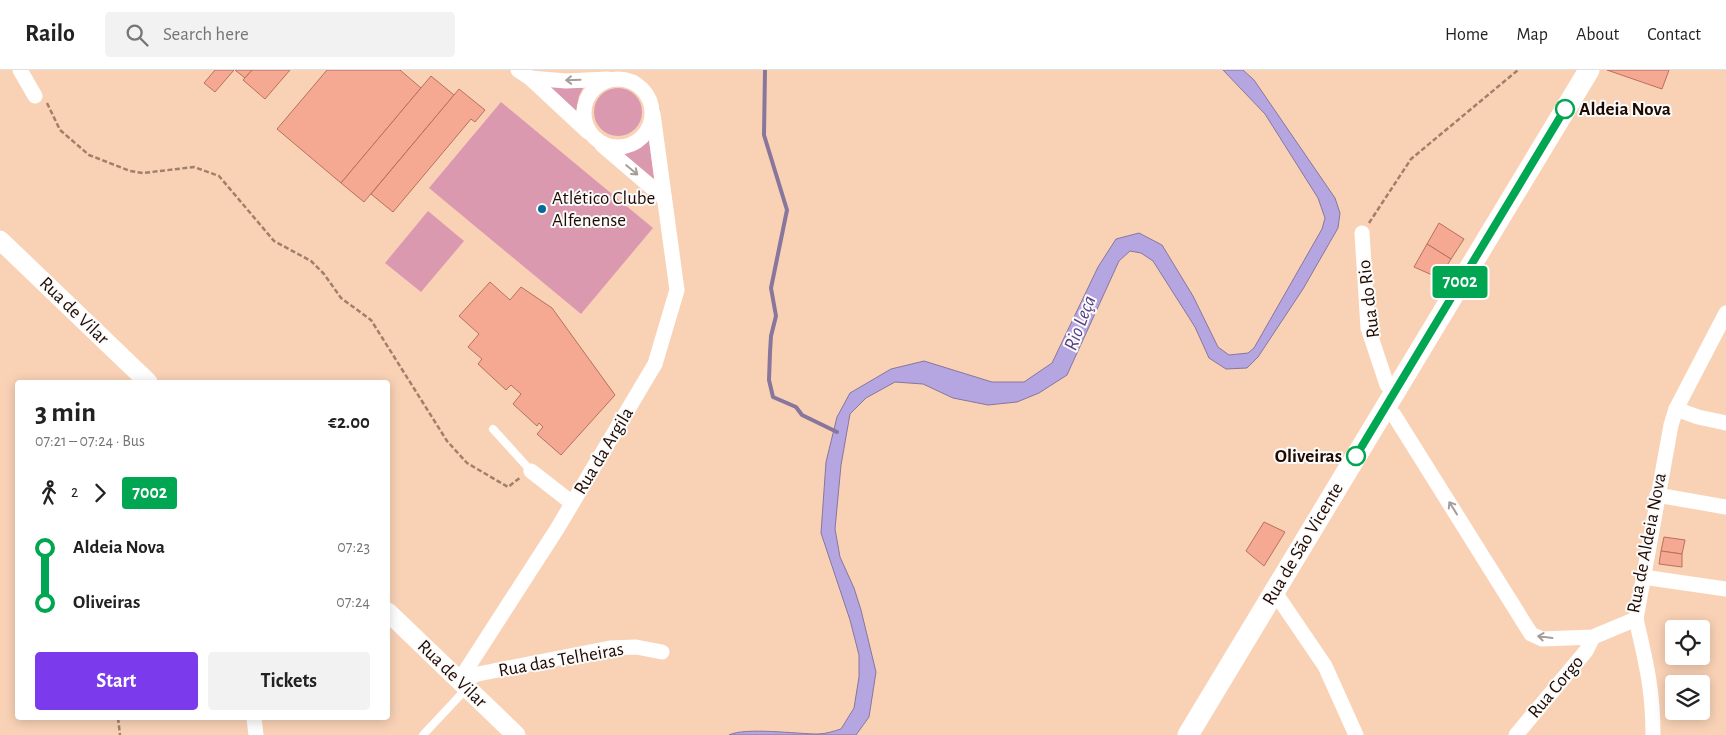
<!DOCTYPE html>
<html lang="en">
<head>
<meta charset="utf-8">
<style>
  :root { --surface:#fff; --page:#f2f2f2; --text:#222; --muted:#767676; --line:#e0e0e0; --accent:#7c3aed }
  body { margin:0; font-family:"Alegreya Sans",sans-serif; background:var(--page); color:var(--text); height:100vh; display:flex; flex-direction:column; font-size:19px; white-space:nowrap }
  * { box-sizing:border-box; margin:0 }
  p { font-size:16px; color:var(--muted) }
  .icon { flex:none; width:28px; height:28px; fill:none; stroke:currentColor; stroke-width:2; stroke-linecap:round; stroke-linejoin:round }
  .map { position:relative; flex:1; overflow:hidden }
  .drawer { position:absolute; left:15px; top:310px; width:375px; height:340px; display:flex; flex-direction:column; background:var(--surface); border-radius:5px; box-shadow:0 2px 12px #0003 }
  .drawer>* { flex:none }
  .badge { padding:0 10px; border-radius:4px; font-size:18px; line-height:32px }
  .controls { position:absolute; left:1665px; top:550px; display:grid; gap:10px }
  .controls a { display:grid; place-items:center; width:45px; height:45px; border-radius:5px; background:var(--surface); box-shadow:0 2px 12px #0003; font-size:25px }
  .map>.badge { position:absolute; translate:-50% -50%; box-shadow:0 0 0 2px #fff }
  .legs { display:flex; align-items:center; gap:8px; height:55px; padding:0 20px; font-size:16px }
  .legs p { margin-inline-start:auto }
  .head { display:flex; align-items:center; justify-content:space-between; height:85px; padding:0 20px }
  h1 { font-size:28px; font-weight:700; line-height:38px }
  .action { display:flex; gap:10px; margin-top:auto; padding:10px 20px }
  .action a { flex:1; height:58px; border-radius:5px; background:var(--accent); color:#fff; font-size:20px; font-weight:700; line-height:58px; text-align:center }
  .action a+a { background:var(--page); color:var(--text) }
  ul { padding:0 20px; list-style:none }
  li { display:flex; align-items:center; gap:18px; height:55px; font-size:19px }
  li i { display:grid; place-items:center; width:8px; height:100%; margin:0 6px; background:currentColor }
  li i::after { content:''; width:12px; height:12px; margin:-6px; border:4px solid; border-radius:50%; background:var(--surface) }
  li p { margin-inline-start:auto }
  li:first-child i { background:linear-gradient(#0000 50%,currentColor 0) }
  li:last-child i { background:linear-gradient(currentColor 50%,#0000 0) }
  header { display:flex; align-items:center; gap:30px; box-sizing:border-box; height:70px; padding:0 25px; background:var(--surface); border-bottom:1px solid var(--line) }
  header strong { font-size:24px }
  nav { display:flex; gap:28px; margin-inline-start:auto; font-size:18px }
  .search { width:350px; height:45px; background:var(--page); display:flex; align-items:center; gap:12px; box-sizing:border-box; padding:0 18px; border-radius:5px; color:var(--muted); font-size:19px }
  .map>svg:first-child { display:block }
  .green { fill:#db99b0 }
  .water { fill:#b5a5e0; stroke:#88769d }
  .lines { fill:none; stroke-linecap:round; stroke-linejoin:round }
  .stream { stroke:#88769d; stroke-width:4 }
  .building { fill:#f5a993; stroke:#b7705c }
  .path { stroke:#a0806b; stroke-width:2.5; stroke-dasharray:5 2.5; stroke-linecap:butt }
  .service { stroke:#fff; stroke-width:8 }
  .minor { stroke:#fff; stroke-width:15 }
  .tertiary { stroke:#fff; stroke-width:19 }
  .secondary { stroke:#fff; stroke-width:21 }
  .oneway { stroke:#a69d99 }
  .line-1-casing { stroke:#fff; stroke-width:11 }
  .line-1 { stroke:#00a651; stroke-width:8 }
  .stop-1-dot { fill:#fff; stroke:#00a651; stroke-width:2.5 }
  .poi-dot { fill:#026b98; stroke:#fbfbfb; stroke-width:2 }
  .labels { text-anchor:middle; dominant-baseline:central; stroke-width:4; stroke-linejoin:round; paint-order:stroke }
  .stop-label { font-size:19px; font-weight:bold; fill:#200a00; stroke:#fbfbfb; text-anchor:start }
  .poi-label { font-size:19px; fill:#200a00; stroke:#fbfbfb; text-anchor:start }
  .street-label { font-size:19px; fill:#200a00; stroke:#fbfbfb }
  .water-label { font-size:20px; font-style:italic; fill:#563e85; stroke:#fbfbfb }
</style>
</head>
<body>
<header>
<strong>Railo</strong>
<div class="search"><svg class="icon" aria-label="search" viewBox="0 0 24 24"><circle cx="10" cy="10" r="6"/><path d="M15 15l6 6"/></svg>Search here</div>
<nav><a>Home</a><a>Map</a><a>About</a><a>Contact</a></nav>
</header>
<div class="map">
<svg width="1726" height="665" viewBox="0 0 1726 665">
  <rect width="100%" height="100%" fill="#f9d2b6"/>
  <!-- green -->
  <g class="green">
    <polygon points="545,14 583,18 579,26 576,41"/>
    <circle cx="618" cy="42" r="24"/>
    <polygon points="501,32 653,158 581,244 429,118"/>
    <polygon points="649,70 654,108 653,108 624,84 638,78"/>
    <polygon points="428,141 464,171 421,222 385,193"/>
  </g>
  <!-- water -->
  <path class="water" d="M 1223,0 L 1243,0 L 1254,10 L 1335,128 L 1340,143 L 1338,158 L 1303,219 L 1258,287 L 1247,298 L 1226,299 L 1209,288 L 1195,257 L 1153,191 L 1141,183 L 1130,181 L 1119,191 L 1067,305 L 1039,323 L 1017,332 L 988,335 L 953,328 L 923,314 L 895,312 L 866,328 L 850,344 L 841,395 L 835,459 L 840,487 L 854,518 L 861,540 L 876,602 L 869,647 L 856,665 L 729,665 C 745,657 797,664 818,664 C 826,664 834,661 841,659 L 854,638 L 859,607 L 859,585 L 850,550 L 821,463 L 826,392 L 837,347 L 850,323 L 891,299 L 924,291 L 992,312 L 1024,312 L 1052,293 L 1098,197 L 1116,169 L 1139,163 L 1162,175 L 1193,226 L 1218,277 L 1229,285 L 1248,283 L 1254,278 L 1322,159 L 1325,148 L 1318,128 L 1265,44 Z"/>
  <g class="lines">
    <!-- stream -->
    <polyline class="stream" points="765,0 764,65 787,140 771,218 776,246 771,266 770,282 769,310 773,327 796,337 802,345 837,362"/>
  </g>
  <!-- building -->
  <g class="building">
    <polygon points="234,0 215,22 204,13 215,0"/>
    <polygon points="235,0 252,0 245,8"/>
    <polygon points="252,0 290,0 265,29 243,10"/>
    <polygon points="327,0 400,0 421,18 341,113 277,59"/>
    <polygon points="1607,0 1669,0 1662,19"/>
    <polygon points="431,6 454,25 364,132 341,113"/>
    <polygon points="459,19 485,40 475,52 471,49 393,142 371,124"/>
    <polygon points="1439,153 1464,169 1451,189 1427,174"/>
    <polygon points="1427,174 1451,189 1439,208 1414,197"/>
    <polygon points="490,212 510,230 521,217 552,238 615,325 561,385 537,364 543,357 539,353 537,356 513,334 521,324 511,315 506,320 478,294 482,289 468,277 479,264 459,246"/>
    <polygon points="1264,452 1285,462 1264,496 1246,481"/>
    <polygon points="1664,467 1685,470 1682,484 1661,481"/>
    <polygon points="1661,481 1682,484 1682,497 1659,494"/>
  </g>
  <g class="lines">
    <!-- path -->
    <g class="path">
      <polyline points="47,33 60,60 89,85 130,101 143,103 194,97 219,106 274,171 311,191 324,204 341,228 371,250 447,371 467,393 508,417 521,407"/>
      <polyline points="1369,153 1411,89 1518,0"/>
      <polyline points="118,648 120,665"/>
    </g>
    <!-- service -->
    <g class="service">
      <polyline points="493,359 531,401"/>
      <polyline points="423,665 467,618"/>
    </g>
    <!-- minor -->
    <g class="minor">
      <polyline points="20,0 35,26"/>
      <polyline points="518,0 530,8 588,62"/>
      <polyline points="530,8 566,11 608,9"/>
      <circle cx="618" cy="43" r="34"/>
      <polyline points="602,75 664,128"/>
      <polyline points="1362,163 1368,258 1387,315 1395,319"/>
      <polyline points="1383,339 1394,345 1531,564 1542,569 1593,567 1636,549 1671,355 1676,339 1726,243"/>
      <polyline points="1676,339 1698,347 1726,353"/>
      <polyline points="531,401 572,433"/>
      <polyline points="1657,425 1726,437"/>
      <polyline points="1643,507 1726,519"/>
      <polyline points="1274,521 1325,596 1356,665"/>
      <path d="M 1636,549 C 1646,592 1653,620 1653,665"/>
      <polyline points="459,611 557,459 655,294 677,220 653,44"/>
      <polyline points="459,611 478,604 610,578 636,577 662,582"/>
      <polyline points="254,648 256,665"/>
      <polyline points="1516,665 1586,581 1593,567"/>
    </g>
    <!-- tertiary -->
    <g class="tertiary">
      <polyline points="0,170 148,312"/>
      <polyline points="388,542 516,665"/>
    </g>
    <!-- secondary -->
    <polyline class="secondary" points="1188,665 1589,0"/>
  </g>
  <!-- one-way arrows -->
  <defs><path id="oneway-shaft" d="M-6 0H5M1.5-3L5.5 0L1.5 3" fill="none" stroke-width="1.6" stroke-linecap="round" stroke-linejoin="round" transform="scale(1.25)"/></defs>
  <g class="oneway">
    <use href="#oneway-shaft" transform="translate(573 10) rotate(178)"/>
    <use href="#oneway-shaft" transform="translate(632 100) rotate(40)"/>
    <use href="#oneway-shaft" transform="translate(1453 438) rotate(-122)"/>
    <use href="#oneway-shaft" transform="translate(1545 567) rotate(-173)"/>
  </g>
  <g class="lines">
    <defs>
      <polyline id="line-1" points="1356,386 1565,39"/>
    </defs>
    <!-- line-1 casing -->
    <use href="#line-1" class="line-1-casing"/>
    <!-- line-1 -->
    <use href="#line-1" class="line-1"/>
  </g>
  <!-- markers -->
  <g class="stop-1-dot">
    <circle cx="1565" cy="39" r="9"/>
    <circle cx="1356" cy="386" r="9"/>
  </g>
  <circle class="poi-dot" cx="542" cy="139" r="5"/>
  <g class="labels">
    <!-- stop labels -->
    <g class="stop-label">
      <text x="1579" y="39">Aldeia Nova</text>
      <text x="1342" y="386" text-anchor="end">Oliveiras</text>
    </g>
    <!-- poi labels -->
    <g class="poi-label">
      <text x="552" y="128">Atlético Clube<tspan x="552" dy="22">Alfenense</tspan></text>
    </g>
    <!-- street labels -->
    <g class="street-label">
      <text transform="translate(1369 229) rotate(-97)">Rua do Rio</text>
      <text transform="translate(74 241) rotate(44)">Rua de Vilar</text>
      <text transform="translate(604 381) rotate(-59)">Rua da Argila</text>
      <text transform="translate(1647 473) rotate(-79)">Rua de Aldeia Nova</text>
      <text transform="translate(1303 474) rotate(-59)">Rua de São Vicente</text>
      <text transform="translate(561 590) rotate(-10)">Rua das Telheiras</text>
      <text transform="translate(452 604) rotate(44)">Rua de Vilar</text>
      <text transform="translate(1556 617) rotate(-50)">Rua Corgo</text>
    </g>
    <!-- water labels -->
    <g class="water-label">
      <text transform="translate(1080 253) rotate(-69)">Rio Leça</text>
    </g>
  </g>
</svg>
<div class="controls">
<a><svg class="icon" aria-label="locate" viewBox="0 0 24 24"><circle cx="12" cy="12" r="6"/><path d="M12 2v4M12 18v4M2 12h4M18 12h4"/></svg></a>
<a><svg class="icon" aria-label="layers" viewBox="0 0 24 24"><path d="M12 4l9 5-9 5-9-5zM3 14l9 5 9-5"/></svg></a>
</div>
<b class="badge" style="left:1460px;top:212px;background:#00a651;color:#fff">7002</b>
<section class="drawer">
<div class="head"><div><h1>3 min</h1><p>07:21 – 07:24 · Bus</p></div><b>€2.00</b></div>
<div class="legs"><svg class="icon" aria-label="walk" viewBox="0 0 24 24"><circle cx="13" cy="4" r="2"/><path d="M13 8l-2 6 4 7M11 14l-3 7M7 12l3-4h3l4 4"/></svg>2<svg class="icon" aria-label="forward" viewBox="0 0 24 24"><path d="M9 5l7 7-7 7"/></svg><b class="badge" style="background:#00a651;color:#fff">7002</b></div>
<ul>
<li><i style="color:#00a651"></i><b>Aldeia Nova</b><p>07:23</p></li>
<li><i style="color:#00a651"></i><b>Oliveiras</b><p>07:24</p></li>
</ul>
<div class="action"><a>Start</a><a>Tickets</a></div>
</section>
</div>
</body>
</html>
